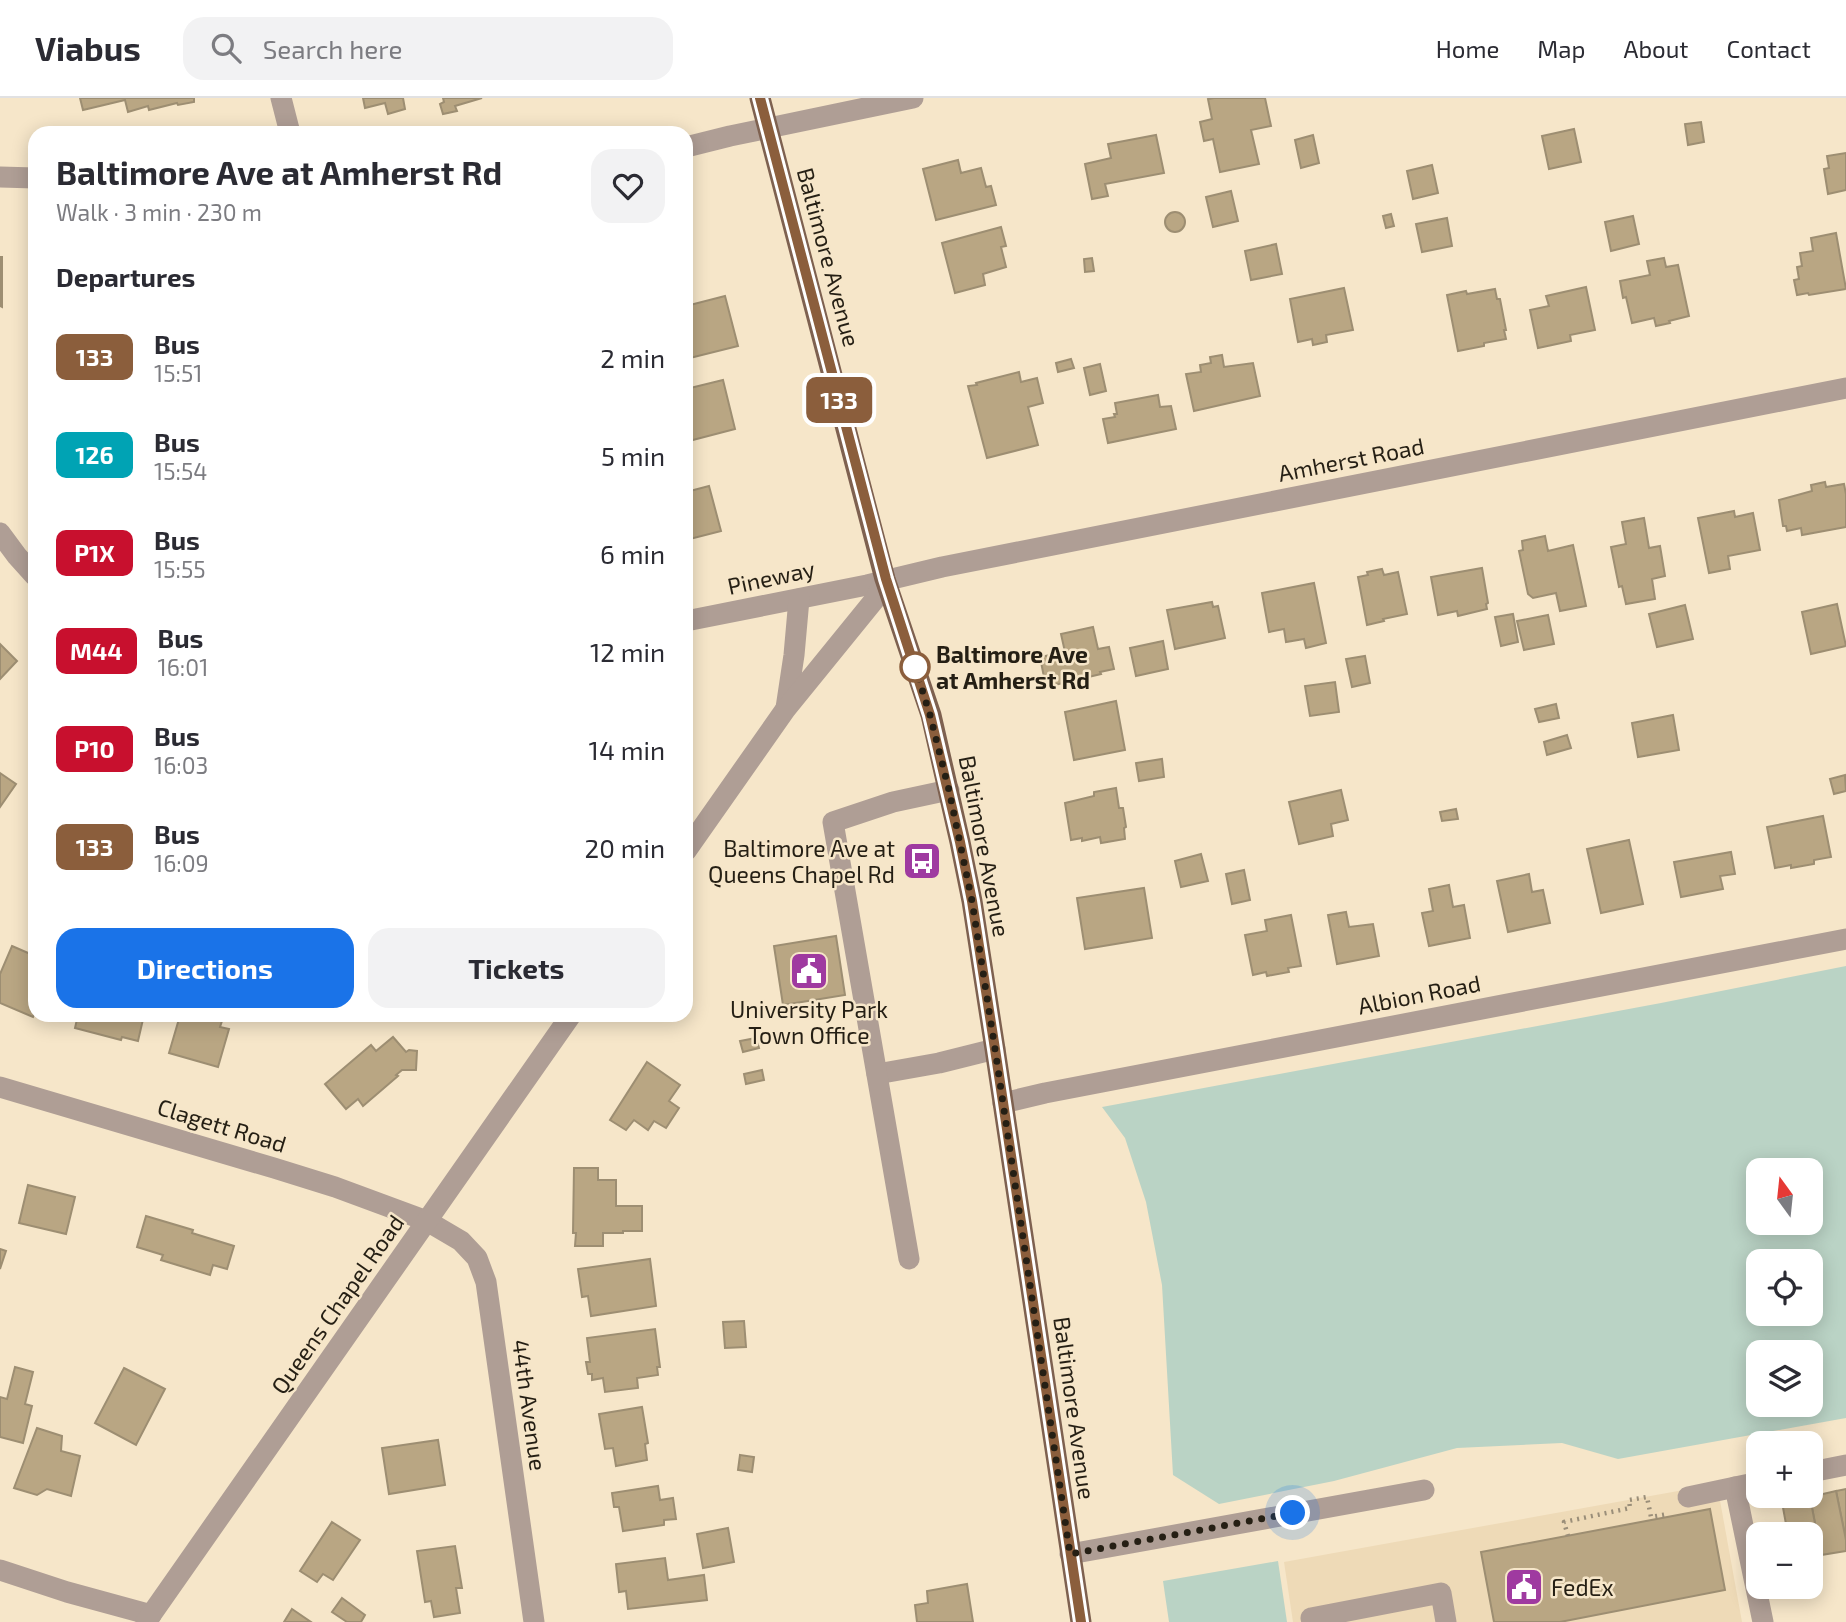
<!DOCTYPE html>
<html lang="en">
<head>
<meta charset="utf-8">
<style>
  :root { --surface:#fff; --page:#f2f2f3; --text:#2b2b33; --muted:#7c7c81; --line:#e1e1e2; --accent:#1a73e8 }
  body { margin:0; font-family:"Exo 2",sans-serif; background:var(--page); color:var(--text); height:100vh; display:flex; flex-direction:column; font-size:26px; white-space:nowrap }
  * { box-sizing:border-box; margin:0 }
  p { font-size:23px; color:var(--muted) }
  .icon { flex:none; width:38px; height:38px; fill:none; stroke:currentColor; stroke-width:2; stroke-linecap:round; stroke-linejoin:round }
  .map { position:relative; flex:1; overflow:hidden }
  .panel { position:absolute; left:28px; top:28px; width:665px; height:896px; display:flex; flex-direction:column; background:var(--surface); border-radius:21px; box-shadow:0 4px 18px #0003 }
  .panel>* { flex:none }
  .badge { padding:0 14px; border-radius:10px; font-size:24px; line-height:46px }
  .needle { width:46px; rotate:345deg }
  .buttons { position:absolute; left:1746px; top:1060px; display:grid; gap:14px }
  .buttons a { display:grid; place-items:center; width:77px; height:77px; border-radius:14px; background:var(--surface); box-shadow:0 4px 18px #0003; font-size:35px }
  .you { position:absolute; width:35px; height:35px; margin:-18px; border:5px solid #fff; border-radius:50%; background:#1a73e8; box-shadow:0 0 0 10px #1a73e833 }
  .map>.badge { position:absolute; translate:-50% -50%; box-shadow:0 0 0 4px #fff }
  h2 { padding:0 28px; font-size:26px; line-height:63px }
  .round { display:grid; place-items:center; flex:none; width:74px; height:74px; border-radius:21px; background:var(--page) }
  .summary { display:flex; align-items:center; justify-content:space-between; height:119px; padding:0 28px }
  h1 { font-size:33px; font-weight:700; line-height:52px }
  .button { display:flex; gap:14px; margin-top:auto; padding:14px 28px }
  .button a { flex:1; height:80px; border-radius:21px; background:var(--accent); color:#fff; font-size:28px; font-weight:700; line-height:80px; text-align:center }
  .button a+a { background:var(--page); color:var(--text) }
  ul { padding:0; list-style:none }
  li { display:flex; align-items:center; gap:21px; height:98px; padding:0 28px }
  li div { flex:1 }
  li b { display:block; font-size:26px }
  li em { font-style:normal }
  li .badge { min-width:77px; font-weight:700; text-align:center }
  header { display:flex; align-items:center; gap:42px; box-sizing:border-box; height:98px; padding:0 35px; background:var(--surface); border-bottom:2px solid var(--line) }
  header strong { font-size:33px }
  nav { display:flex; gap:38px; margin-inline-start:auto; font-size:24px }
  .search { width:490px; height:63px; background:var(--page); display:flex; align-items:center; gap:18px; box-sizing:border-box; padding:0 24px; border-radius:21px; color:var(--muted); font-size:26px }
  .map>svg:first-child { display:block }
  .built { fill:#eedab7 }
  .green { fill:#bad3c5; fill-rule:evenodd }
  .building { fill:#b9a683; stroke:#9d8e72; stroke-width:2 }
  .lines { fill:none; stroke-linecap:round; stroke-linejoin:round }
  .path { stroke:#9a8e79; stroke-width:4.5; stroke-dasharray:2 5; stroke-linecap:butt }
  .minor { stroke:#af9e95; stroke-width:21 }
  .major { stroke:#7e6150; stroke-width:21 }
  .line-casing { stroke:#fff; stroke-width:16 }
  .line { stroke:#8b5e3c; stroke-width:10 }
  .walk { stroke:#251f14; stroke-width:7; stroke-dasharray:0 12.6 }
  .stop-dot { fill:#fff; stroke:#8b5e3c; stroke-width:3.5 }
  .labels { text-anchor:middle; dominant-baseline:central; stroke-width:5; stroke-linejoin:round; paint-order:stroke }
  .street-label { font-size:23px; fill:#251f14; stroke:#f6e6c9 }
  .stop-label { font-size:23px; font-weight:bold; fill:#251f14; stroke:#f6e6c9; text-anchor:start }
  .poi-label { font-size:23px; fill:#251f14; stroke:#f6e6c9; text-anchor:end }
</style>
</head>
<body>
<header>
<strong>Viabus</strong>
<div class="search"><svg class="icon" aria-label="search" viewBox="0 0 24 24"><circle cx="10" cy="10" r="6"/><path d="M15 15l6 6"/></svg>Search here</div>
<nav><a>Home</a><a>Map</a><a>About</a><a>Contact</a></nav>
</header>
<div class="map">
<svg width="1846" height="1524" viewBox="0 0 1846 1524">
  <rect width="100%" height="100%" fill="#f6e6c9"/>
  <!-- built -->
  <polygon class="built" points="1717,1386 1742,1524 1293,1524 1284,1464"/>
  <!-- green -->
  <g class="green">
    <path d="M 1846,868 L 1846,1320 L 1618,1361 L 1562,1345 L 1457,1350 L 1334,1383 L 1219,1406 L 1173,1377 L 1162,1187 L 1146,1104 L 1125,1040 L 1102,1009 L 1661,905 ZM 1759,1073 L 1811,1073 L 1811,1125 L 1759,1125 ZM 1759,1164 L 1811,1164 L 1811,1216 L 1759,1216 ZM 1759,1255 L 1811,1255 L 1811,1307 L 1759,1307 Z"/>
    <polygon points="1278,1463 1287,1524 1169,1524 1163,1483"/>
  </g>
  <!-- building -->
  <g class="building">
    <polygon points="80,0 194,0 194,4 178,7 177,5 149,12 148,8 128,14 125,2 83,12"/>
    <polygon points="363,0 403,0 405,11 388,16 385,5 365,10"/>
    <polygon points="443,0 482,0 455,8 457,13 443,16 440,6 444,4"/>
    <polygon points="1214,0 1265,0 1271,28 1251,32 1259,66 1220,74 1213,41 1204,43 1200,24 1212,21 1208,1"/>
    <polygon points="1701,24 1704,44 1688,47 1685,26"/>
    <polygon points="1574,31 1581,64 1549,71 1542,38"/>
    <polygon points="1156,37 1164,75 1105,86 1108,98 1092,101 1085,66 1111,60 1108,46"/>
    <polygon points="1313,37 1319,65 1301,70 1295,42"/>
    <polygon points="1846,55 1846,92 1828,96 1824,71 1829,70 1827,58"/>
    <polygon points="958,62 961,75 981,70 986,89 991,88 996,107 936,122 923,71"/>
    <polygon points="1432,67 1438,95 1413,101 1407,73"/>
    <polygon points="1231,93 1238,123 1213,129 1206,99"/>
    <circle cx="1175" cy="124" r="10"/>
    <polygon points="1391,116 1394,128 1386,130 1383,118"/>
    <polygon points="1633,118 1639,146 1611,153 1605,124"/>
    <polygon points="1447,120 1452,148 1422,154 1416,126"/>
    <polygon points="1001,129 1006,148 1001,149 1006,169 983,176 985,187 955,195 942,145"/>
    <polygon points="1836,135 1846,191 1809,197 1808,195 1797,197 1794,182 1799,181 1797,169 1802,168 1800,155 1813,153 1811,140"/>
    <polygon points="1276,146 1282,176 1251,182 1245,153"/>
    <polygon points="0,159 2,159 2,209 0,208"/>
    <polygon points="1092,160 1094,173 1085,174 1084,161"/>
    <polygon points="1664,160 1666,169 1678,167 1689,218 1669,223 1670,225 1656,228 1654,220 1632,225 1626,199 1623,200 1620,183 1650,177 1647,163"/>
    <polygon points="1586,189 1595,232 1570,237 1571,243 1538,250 1530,212 1549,208 1546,198"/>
    <polygon points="1344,190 1353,232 1326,237 1327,244 1313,247 1312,241 1298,244 1290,201"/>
    <polygon points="1495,191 1497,201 1500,201 1506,232 1504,232 1506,241 1484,245 1484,248 1458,253 1447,197 1466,193 1467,196"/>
    <polygon points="725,198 738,248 686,261 686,208"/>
    <polygon points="1222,257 1224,269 1253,265 1260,298 1194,313 1186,276 1201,274 1200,267 1211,265 1210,259"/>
    <polygon points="1071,261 1074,270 1058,274 1056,265"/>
    <polygon points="1100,266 1106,293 1090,297 1084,270"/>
    <polygon points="1019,274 1021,284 1037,280 1043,305 1028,309 1038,347 987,360 968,288 977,287 976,285"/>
    <polygon points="723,282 735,331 689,343 686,331 686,291"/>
    <polygon points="1158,297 1160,309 1171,308 1176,331 1108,345 1103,321 1115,319 1114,316 1117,316 1115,305"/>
    <polygon points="1825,384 1826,389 1844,386 1846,396 1846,429 1802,437 1801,430 1787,433 1786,428 1783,428 1779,402 1812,393 1811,387"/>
    <polygon points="709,388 721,433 686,442 686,394"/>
    <polygon points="1734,413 1735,419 1753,415 1760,452 1728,458 1730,471 1709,475 1698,420"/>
    <polygon points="1644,420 1649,450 1660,448 1665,478 1652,481 1655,501 1626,506 1622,488 1619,489 1611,449 1626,446 1622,424"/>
    <polygon points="1545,438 1548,453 1573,447 1586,508 1560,513 1556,495 1533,500 1528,496 1519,453 1523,452 1522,443"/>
    <polygon points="1482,470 1488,505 1486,506 1487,511 1458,518 1457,513 1438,517 1431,479"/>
    <polygon points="1382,471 1384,477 1398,474 1407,516 1383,521 1384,523 1367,527 1358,479 1368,477 1367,474"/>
    <polygon points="1314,485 1326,545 1306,550 1304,541 1286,544 1284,531 1269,534 1262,495"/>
    <polygon points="1212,504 1213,509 1218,508 1225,540 1175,551 1167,512"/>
    <polygon points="1837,506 1846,548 1811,556 1802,514"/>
    <polygon points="1685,507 1693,541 1657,549 1649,516"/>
    <polygon points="1513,516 1518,544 1501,548 1495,519"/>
    <polygon points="1548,517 1554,546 1524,552 1517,523"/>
    <polygon points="1093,529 1098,551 1109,549 1114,571 1100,574 1101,576 1046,589 1040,559 1065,554 1061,536"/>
    <polygon points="1163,543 1168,571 1136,578 1130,550"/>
    <polygon points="0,546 17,563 0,581"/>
    <polygon points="1365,558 1370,585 1352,589 1346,561"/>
    <polygon points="1335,584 1339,614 1310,618 1305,588"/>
    <polygon points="1116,603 1125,652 1074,662 1065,614"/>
    <polygon points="1556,606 1559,620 1539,624 1535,611"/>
    <polygon points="1673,617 1679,652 1638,659 1632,625"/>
    <polygon points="1567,637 1571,650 1547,657 1544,644"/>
    <polygon points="1162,661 1164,679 1139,683 1136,665"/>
    <polygon points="0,675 16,686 0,709"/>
    <polygon points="1845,677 1846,693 1834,696 1830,681"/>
    <polygon points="1116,690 1119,710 1123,710 1126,729 1124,730 1125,741 1101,745 1100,739 1082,743 1082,740 1071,742 1065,705 1094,698 1094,694"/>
    <polygon points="1341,692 1348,722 1331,726 1333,738 1299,746 1289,704"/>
    <polygon points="1456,711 1458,721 1442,723 1440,714"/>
    <polygon points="1823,718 1831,759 1814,762 1814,766 1791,770 1791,767 1775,770 1767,729"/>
    <polygon points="1629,742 1643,806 1601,815 1587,751"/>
    <polygon points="1731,754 1735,776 1720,778 1723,791 1681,799 1674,764"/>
    <polygon points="1201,756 1208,783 1181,789 1175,763"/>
    <polygon points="1244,772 1250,802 1232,806 1226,776"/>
    <polygon points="1529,776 1532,794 1543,792 1550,825 1508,834 1497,783"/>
    <polygon points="1449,787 1453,809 1464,807 1470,840 1429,848 1422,815 1433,813 1429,791"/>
    <polygon points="1144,790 1152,840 1085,851 1077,800"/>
    <polygon points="1346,814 1349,829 1373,826 1379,858 1337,866 1328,817"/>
    <polygon points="1291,817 1301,868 1288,870 1289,874 1267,878 1266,874 1253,877 1245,837 1267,833 1265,822"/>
    <polygon points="836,838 845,897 783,907 774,848"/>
    <polygon points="12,848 35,858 35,914 33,919 0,905 0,876"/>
    <polygon points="78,917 144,917 138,943 122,939 121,942 75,930"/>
    <polygon points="186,917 224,917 220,929 229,931 218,969 169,955 179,921 185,922"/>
    <polygon points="393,939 406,954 409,952 417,953 416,972 402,972 396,977 398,978 363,1008 358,1001 346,1011 325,986 371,947 376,953"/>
    <polygon points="756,940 759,950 743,954 740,943"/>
    <polygon points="647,964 680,987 669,1003 679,1010 666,1030 654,1023 648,1032 634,1022 626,1032 610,1022"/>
    <polygon points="762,972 764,982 746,986 744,976"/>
    <polygon points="574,1070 598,1070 598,1082 616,1082 616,1108 642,1108 642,1133 623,1133 623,1135 603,1135 603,1148 575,1148 576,1135 573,1135"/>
    <polygon points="28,1087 75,1099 66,1136 19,1125"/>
    <polygon points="146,1118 193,1132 192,1135 234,1148 227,1171 213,1167 210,1177 161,1162 163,1157 137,1149"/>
    <polygon points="0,1151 6,1153 0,1171"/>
    <polygon points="650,1161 656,1208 591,1218 588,1198 582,1199 578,1171"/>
    <polygon points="744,1223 746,1249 725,1250 723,1224"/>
    <polygon points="655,1231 660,1269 657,1269 658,1277 637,1280 638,1290 605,1294 603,1280 592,1282 592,1276 588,1276 586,1264 590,1264 587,1240"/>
    <polygon points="15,1269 33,1274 25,1306 32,1308 23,1345 0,1339 0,1299 7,1301"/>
    <polygon points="124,1270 165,1291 136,1347 95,1325"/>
    <polygon points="642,1309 648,1345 645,1346 647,1362 616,1368 613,1350 605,1351 599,1316"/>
    <polygon points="37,1330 62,1338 61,1353 80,1358 71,1398 47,1391 37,1397 14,1390"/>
    <polygon points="438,1342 445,1387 389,1396 382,1350"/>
    <polygon points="740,1357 754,1359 752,1374 738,1372"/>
    <polygon points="658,1388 660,1402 673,1400 676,1421 664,1422 664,1427 623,1433 619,1409 614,1409 612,1395"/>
    <polygon points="1846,1391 1846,1442 1836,1393"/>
    <polygon points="1836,1393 1846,1442 1846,1453 1821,1457 1810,1399"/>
    <polygon points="1810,1399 1821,1457 1811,1460 1811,1437 1788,1437 1782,1404"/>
    <polygon points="1710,1411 1725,1492 1560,1524 1494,1524 1481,1454"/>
    <polygon points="332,1424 360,1442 333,1482 323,1476 317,1484 300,1473"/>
    <polygon points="728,1430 734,1464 703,1470 697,1436"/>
    <polygon points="455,1448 462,1490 456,1490 460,1515 434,1519 431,1503 425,1504 417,1453"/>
    <polygon points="665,1460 668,1482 704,1477 707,1502 628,1511 626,1493 619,1494 616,1466"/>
    <polygon points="967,1486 973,1524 917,1524 915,1507 928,1505 927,1493"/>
    <polygon points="342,1500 365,1517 361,1524 347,1524 332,1514"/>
    <polygon points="292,1511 311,1524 284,1524"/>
  </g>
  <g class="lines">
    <!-- path -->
    <polyline class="path" points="1568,1438 1564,1424 1630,1410 1629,1402 1647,1399 1651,1419 1668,1416"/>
    <!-- minor -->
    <g class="minor">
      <polyline points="281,0 290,35"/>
      <polyline points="686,49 730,38 913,0"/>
      <polyline points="0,79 35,80"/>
      <polyline points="0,435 17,458 35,478"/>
      <polyline points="686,523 867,487 942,469 1846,290"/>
      <polyline points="786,610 794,557 799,501"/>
      <polyline points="686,753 785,612 876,500 885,481"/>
      <polyline points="877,976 939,965 995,951"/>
      <polyline points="0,989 274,1070 335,1089 427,1123 461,1143 477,1160 486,1184 534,1524"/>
      <polyline points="1003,1005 1045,995 1846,841"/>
      <polyline points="909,1161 833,724 893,704 949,692"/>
      <polyline points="1811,1374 1846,1367"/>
      <polyline points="1735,1389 1763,1524"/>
      <polyline points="1688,1399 1759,1384"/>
      <polyline points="1070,1456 1424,1392"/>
      <polyline points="0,1472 67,1494 151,1517"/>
      <polyline points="146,1524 571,917"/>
      <polyline points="1312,1524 1311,1520 1441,1495 1446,1524"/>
    </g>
    <!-- major -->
    <polyline class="major" points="760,0 885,481 931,617 960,744 972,803 995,951 1081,1524"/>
  </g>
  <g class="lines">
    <defs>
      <polyline id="line" points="760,0 886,481 930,617 960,744 972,803 995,951 1081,1524"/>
    </defs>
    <!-- line casing -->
    <use href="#line" class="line-casing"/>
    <!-- line -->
    <use href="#line" class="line"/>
    <!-- walk -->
    <polyline class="walk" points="915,569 930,617 949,692 972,803 995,951 1070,1456 1293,1415"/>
  </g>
  <!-- icons -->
  <defs>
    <symbol id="bus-square" viewBox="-11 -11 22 22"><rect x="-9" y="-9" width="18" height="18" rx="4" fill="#9f3aa0" stroke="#f6e6c9"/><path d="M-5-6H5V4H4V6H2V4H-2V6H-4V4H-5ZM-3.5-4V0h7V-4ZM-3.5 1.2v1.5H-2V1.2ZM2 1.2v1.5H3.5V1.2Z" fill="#fff"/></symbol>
    <symbol id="civic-square" viewBox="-11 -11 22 22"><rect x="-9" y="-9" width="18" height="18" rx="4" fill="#9f3aa0" stroke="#f6e6c9"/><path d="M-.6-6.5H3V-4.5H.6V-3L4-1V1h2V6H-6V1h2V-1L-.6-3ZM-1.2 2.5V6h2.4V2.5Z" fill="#fff"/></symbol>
  </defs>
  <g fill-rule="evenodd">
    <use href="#bus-square" x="900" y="741" width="44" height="44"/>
    <use href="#civic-square" x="787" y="851" width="44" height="44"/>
    <use href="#civic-square" x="1502" y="1467" width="44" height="44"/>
  </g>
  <!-- markers -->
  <circle class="stop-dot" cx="915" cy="569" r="14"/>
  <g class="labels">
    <!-- street labels -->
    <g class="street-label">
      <text transform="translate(829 159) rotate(75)">Baltimore Avenue</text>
      <text transform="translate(1351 361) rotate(-11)">Amherst Road</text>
      <text transform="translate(771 479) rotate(-12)">Pineway</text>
      <text transform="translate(985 748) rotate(79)">Baltimore Avenue</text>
      <text transform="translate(1419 896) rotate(-11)">Albion Road</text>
      <text transform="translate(222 1027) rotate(17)">Clagett Road</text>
      <text transform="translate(337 1206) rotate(-55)">Queens Chapel Road</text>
      <text transform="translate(530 1307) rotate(82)">44th Avenue</text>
      <text transform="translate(1075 1310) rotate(82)">Baltimore Avenue</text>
    </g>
    <!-- stop labels -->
    <g class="stop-label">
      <text x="936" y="556">Baltimore Ave<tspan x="936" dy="26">at Amherst Rd</tspan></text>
    </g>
    <!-- poi labels -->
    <g class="poi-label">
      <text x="895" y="750">Baltimore Ave at<tspan x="895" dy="26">Queens Chapel Rd</tspan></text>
      <text x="809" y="911" text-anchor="middle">University Park<tspan x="809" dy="26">Town Office</tspan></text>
      <text x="1551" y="1489" text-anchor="start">FedEx</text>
    </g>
  </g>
</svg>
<div class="buttons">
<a><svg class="needle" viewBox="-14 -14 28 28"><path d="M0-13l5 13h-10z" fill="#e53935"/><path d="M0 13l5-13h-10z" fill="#7c7c81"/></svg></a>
<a><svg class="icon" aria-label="locate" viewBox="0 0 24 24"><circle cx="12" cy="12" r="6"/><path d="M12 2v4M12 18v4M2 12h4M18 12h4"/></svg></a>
<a><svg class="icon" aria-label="layers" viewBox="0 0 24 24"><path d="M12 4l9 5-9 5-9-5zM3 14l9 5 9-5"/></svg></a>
<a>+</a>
<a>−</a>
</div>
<div class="you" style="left:1293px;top:1415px"></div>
<b class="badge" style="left:839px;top:302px;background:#8b5e3c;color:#fff">133</b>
<section class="panel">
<div class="summary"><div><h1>Baltimore Ave at Amherst Rd</h1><p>Walk · 3 min · 230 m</p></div><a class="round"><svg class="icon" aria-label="heart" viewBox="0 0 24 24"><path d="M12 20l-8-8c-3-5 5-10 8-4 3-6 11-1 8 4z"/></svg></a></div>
<h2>Departures</h2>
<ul>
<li><span class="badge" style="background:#8b5e3c;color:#fff">133</span><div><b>Bus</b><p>15:51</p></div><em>2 min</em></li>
<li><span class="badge" style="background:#00a3b4;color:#fff">126</span><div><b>Bus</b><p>15:54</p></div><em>5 min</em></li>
<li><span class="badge" style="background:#c8102e;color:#fff">P1X</span><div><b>Bus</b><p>15:55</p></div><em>6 min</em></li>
<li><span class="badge" style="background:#c8102e;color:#fff">M44</span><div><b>Bus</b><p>16:01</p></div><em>12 min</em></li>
<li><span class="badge" style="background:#c8102e;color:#fff">P10</span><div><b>Bus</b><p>16:03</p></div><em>14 min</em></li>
<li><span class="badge" style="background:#8b5e3c;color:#fff">133</span><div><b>Bus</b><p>16:09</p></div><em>20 min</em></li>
</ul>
<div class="button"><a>Directions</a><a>Tickets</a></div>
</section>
</div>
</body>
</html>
